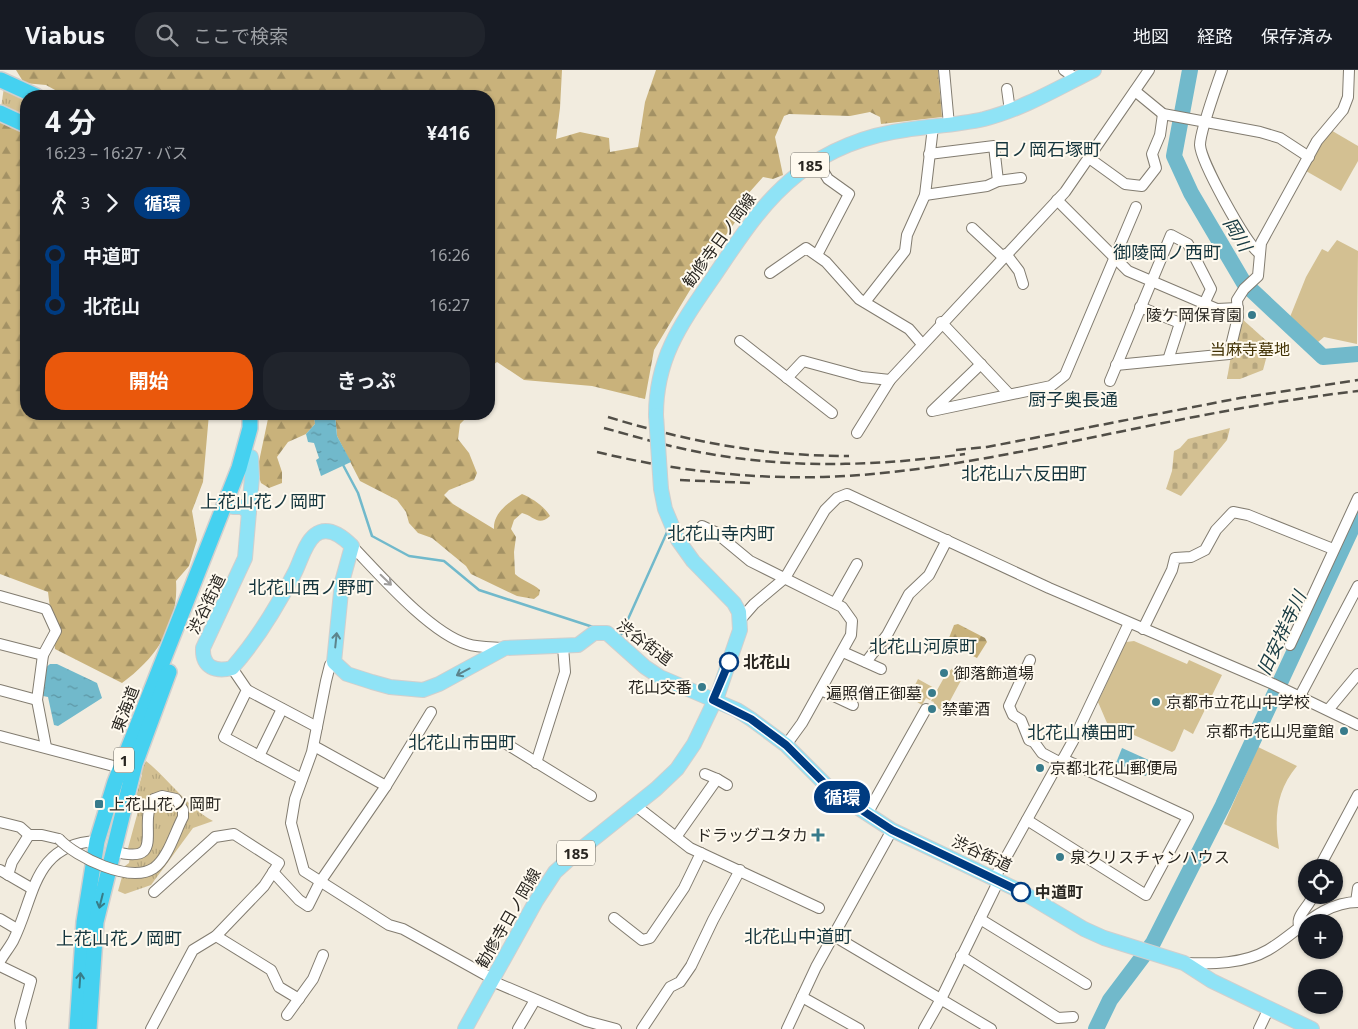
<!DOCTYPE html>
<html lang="ja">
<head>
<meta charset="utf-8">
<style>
  :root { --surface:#171b24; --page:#20242c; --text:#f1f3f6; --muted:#9ea1a6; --line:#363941; --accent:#ea580c }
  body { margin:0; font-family:"Noto Sans","Noto Sans JP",sans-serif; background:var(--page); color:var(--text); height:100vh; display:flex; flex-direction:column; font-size:19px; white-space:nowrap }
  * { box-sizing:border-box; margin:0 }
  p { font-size:16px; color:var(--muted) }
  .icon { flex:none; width:28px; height:28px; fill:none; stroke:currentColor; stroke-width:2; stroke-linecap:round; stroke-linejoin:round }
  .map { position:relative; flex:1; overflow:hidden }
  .panel { position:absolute; left:20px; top:20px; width:475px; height:330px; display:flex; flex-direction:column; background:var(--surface); border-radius:20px; box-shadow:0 1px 4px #0004 }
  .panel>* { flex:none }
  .badge { padding:0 10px; border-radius:16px; font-size:18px; line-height:32px }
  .buttons { position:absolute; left:1298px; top:789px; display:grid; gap:10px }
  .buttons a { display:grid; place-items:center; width:45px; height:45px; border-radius:50%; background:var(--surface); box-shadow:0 1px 4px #0004; font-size:25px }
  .map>.badge { position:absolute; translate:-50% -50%; box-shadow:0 0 0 2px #fff }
  .legs { display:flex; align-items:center; gap:8px; height:55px; padding:0 25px; font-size:16px }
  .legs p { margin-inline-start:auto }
  .headline { display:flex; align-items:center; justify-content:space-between; height:85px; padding:0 25px }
  h1 { font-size:28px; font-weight:700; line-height:38px }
  .button { display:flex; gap:10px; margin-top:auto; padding:10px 25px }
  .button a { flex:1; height:58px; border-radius:20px; background:var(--accent); color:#fff; font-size:20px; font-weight:700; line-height:58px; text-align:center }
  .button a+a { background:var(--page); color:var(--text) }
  ul { padding:0 25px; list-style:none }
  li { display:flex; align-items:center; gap:18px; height:50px; font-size:19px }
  li i { display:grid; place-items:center; width:8px; height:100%; margin:0 6px; background:currentColor }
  li i::after { content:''; width:12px; height:12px; margin:-6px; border:4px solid; border-radius:50%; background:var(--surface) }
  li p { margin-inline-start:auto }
  li:first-child i { background:linear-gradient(#0000 50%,currentColor 0) }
  li:last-child i { background:linear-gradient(currentColor 50%,#0000 0) }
  header { display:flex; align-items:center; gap:30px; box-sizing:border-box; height:70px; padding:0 25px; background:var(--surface); border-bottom:1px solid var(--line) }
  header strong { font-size:24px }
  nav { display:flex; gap:28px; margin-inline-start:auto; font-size:18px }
  .search { width:350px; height:45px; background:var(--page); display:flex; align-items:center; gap:12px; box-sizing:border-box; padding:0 18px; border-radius:20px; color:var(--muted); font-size:19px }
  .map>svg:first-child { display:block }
  .grass { fill:url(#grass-tufts) }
  .forest { fill:url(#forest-firs) }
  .cemetery { fill:url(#cemetery-stones) }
  .garden { fill:#d3c092 }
  .water { fill:url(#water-ripples) }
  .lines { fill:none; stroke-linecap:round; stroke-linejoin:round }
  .stream { stroke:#71b9cb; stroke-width:2.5 }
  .river { stroke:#71b9cb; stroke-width:16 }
  .minor-casing { stroke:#827c70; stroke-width:12 }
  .major-casing { stroke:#d0cfce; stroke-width:16 }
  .highway-casing { stroke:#d0cfce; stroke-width:18 }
  .minor { stroke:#fff; stroke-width:10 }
  .major { stroke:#8fe3f6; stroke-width:14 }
  .highway { stroke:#45d1f0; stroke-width:15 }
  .rail { stroke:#514e47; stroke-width:2.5; stroke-dasharray:10 5; stroke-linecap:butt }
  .minor-bridge-casing { stroke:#827c70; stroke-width:12; stroke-linecap:butt }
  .major-bridge-casing { stroke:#d0cfce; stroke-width:16; stroke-linecap:butt }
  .minor-bridge { stroke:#fff; stroke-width:10 }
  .major-bridge { stroke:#8fe3f6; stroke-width:14 }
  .oneway { stroke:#9f9d9b }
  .oneway2 { stroke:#5c848c }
  .oneway3 { stroke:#377c88 }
  .line-1-casing { stroke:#fff; stroke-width:11 }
  .line-1 { stroke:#003b80; stroke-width:8 }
  .poi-dot { fill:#387b8b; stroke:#fffaef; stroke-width:2 }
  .stop-1-dot { fill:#fff; stroke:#003b80; stroke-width:2.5 }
  .labels { text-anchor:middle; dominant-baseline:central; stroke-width:4; stroke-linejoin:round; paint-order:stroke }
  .shield { fill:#fffaef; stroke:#69665f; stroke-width:1 }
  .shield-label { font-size:15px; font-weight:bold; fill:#292621 }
  .street-label { font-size:16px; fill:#292621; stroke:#fffaef }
  .poi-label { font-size:16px; fill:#292621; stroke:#fffaef; text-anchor:start }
  .park-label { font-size:16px; fill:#413103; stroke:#fffaef }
  .stop-label { font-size:16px; font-weight:bold; fill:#292621; stroke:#fffaef; text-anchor:start }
  .neighbourhood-label { font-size:18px; fill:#15353d; stroke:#fffaef }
  .water-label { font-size:18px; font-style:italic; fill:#173a42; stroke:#fffaef }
</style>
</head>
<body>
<header>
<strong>Viabus</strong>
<div class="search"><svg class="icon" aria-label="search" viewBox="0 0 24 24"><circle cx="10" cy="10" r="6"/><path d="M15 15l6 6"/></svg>ここで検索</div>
<nav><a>地図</a><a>経路</a><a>保存済み</a></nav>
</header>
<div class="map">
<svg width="1358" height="959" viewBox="0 0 1358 959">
  <defs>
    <pattern id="grass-tufts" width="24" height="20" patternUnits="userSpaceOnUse" patternTransform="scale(1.25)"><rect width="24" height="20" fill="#d3c092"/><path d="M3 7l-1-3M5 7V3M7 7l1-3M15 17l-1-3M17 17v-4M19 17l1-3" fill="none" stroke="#b5a57e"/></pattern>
    <pattern id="forest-firs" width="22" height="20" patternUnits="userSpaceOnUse" patternTransform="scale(1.25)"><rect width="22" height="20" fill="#c9b27b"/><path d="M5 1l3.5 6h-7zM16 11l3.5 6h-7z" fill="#a39164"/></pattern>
    <pattern id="cemetery-stones" width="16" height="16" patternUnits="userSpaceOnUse" patternTransform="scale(1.25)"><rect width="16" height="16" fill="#d3c092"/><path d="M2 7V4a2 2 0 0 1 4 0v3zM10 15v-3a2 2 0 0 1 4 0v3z" fill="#b5a57e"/></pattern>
    <pattern id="water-ripples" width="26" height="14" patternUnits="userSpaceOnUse" patternTransform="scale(1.25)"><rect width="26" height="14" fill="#71b9cb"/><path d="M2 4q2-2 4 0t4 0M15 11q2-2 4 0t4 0" fill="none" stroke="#5d96a4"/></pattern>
  </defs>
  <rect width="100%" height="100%" fill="#f2ecdf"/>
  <!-- grass -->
  <g class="grass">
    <polygon points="4,17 26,26 26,50 1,38"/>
    <path d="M 146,691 C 169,709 187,737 213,751 L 193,758 L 151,815 L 125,824 L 118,821 L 125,796 L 129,793 L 131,781 L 128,778 L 140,734 L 136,726 L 142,705 L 140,703 Z"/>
  </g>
  <!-- forest -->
  <g class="forest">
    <polygon points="16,0 562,0 560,38 556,69 580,62 609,68 610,82 638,77 645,32 656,0 938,0 942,47 881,54 880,47 870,42 850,46 789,44 784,46 775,67 783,105 773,109 763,107 747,125 746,137 708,190 654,280 645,329 592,316 524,310 497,292 489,298 489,26 66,26 46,15 24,13"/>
    <path d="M 0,51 L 26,63 L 26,344 L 209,344 L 203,412 L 192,441 L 197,470 L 189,496 L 176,511 C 179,555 156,588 122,613 L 55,579 L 48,522 L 0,504 Z"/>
    <polygon points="269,344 314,344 315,354 306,364 288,372 277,387 282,402 282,413 269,418 261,413 257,401"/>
    <path d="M 335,344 L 470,344 L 460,354 L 458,369 L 469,383 L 477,403 L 474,410 L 449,420 L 444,425 L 453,434 L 494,459 C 493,443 509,432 522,424 C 532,428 545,437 550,446 C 538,457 534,446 522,443 L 514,450 L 511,459 L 516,467 L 514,482 L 515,504 C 523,511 532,513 540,520 L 539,525 L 534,529 L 517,526 L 471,504 L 466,496 L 432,468 L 418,463 L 409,453 L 406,442 L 397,430 L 360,411 L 337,366 Z"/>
    <polygon points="958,554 985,568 987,572 977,588 947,573 954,555"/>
  </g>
  <!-- cemetery -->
  <g class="cemetery">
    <polygon points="1241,248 1270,274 1263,300 1240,309 1227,309 1234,268"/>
    <polygon points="1230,358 1227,370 1181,426 1166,419 1172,401 1174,381 1180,378 1188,369"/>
  </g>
  <!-- garden -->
  <g class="garden">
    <polygon points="1329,59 1358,76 1358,91 1341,121 1306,101"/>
    <polygon points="1337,170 1358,181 1357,274 1324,267 1318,272 1290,247 1306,207 1322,179 1328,182"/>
    <polygon points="1134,571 1187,594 1189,590 1222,605 1193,664 1184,659 1175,680 1172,682 1107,653 1098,632 1126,572"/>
    <polygon points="954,597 965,603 944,642 933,635 934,632 931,631 946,604"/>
    <polygon points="918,609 936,619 930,630 926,628 922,635 909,627"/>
    <path d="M 1258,677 L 1297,696 C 1276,721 1274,748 1279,779 L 1224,754 Z"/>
  </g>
  <!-- water -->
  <g class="water">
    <polygon points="314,344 335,344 337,366 351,392 321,406 316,390 319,388 314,373 308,372 306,364 315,354"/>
    <polygon points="50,594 57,594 97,613 102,628 58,656 54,655 48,627 43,626 44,599"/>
    <polygon points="1122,678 1153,692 1146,706 1116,693"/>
  </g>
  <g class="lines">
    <!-- stream -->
    <g class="stream">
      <polyline points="342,393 358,423 372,466 409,486 444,491 479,520 593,557"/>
      <polyline points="619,566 620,567 668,460"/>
    </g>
    <!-- river -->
    <g class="river">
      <polyline points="1190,0 1174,86 1191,123 1244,213 1323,287 1358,284"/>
      <polyline points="1096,959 1110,930 1153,873 1223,735 1358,445"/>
    </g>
    <defs>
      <g id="minor">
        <polyline points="944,0 949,55"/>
        <polyline points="1064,0 1077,9"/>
        <path d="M 1222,0 C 1217,15 1200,61 1200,75 C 1201,92 1245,172 1259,183"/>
        <polyline points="1007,19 1010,41"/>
        <polyline points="1135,21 1163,44 1260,62 1280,68 1309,87"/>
        <polyline points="1089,88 1125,114 1142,116 1156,98 1152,84 1160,65 1163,44"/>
        <polyline points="817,91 828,109 849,124 817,185"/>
        <polyline points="998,111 1021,108"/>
        <polyline points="925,125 987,116 998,111 994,76 929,84"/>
        <polyline points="1057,130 1128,201 1217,239 1238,238"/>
        <polyline points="972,158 1003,187"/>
        <polyline points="1006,184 1019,201 1023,214"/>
        <polyline points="770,203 806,178 826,192 859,229 909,259 922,274"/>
        <polyline points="865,232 905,181 907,165 925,125 933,57"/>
        <polyline points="1140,237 1180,253 1168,290"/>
        <polyline points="941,252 1009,324"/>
        <polyline points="740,271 832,343"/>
        <polyline points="981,294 932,341 1051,316 1065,305 1136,137"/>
        <polyline points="1116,295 1229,284 1238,247 1237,230 1244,219 1258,206 1261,173 1317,71 1343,40 1348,27 1349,0"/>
        <polyline points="787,308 803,291 862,307 890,310"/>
        <polyline points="1110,311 1171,165 1188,174 1211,219 1204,234"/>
        <polyline points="857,363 890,310 1065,122 1149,0"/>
        <polyline points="702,456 715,462 750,491 842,537 852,551 851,565 802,653 786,675"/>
        <path d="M 352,476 C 379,504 430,563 467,574 C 479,578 493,577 505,578"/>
        <polyline points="0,526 46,539 56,561 43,585 37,630 46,677"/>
        <polyline points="835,533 857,494"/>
        <polyline points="740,550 754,534 785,508 825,440 837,428 847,424 1049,518 1273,614 1358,655"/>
        <polyline points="1143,559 1172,500 1175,488 1191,487 1205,480 1216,460 1233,442 1248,445 1333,479"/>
        <polyline points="0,574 43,585"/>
        <polyline points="1290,575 1358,428"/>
        <polyline points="843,582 881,599"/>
        <polyline points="1030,590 1009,636 1013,645 1021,650 1029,670 1034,672 1042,683 1059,692"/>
        <polyline points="334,592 330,595 326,611 312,682 295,729 291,753 304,801 389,855 403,859 493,909"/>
        <polyline points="866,592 887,565 909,524 929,505 947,470"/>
        <polyline points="232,598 247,620 224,667 302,709"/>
        <polyline points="0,620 37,630"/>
        <polyline points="247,620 317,657"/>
        <polyline points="821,620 853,635"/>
        <polyline points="1300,626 1358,516"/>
        <polyline points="1328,640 1358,604"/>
        <polyline points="0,666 121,698"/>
        <polyline points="500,670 591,726"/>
        <polyline points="314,676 386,716"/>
        <polyline points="259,686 282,639"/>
        <polyline points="536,693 565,602 563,577"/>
        <polyline points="705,704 717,709"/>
        <polyline points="636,736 690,778 819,838"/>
        <polyline points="867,744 926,639"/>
        <polyline points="1027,750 1146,825 1188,747 1063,689"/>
        <polyline points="0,752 20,757 29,765 42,765 59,769"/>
        <polyline points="676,767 717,709 727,715"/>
        <path d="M 113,781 C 169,797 136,754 154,729"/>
        <polyline points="1319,798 1358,725"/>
        <polyline points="0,800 31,818"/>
        <polyline points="273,802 299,830 308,836 320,812 386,716 431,642"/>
        <polyline points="8,805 12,792 29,765"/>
        <polyline points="994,809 1059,692 1063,689 1073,671 1129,553"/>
        <polyline points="1356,832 1358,818"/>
        <polyline points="614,848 642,870 650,868 684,818 701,783"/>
        <polyline points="0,849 17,859"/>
        <polyline points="980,849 1086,914"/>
        <path d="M 1299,855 C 1296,845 1310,836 1313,825"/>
        <polyline points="216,866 271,900 279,917 299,929"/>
        <polyline points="834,866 991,959"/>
        <polyline points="961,886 1058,948 1073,947"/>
        <path d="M 0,891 C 4,884 9,878 13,871 C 35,828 32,774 97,771"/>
        <path d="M 1185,893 C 1213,894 1244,894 1268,880 C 1297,863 1321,832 1358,832"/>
        <polyline points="0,896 31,911 20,951 21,959"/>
        <polyline points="492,911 586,951 616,959"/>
        <polyline points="802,927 859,959"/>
        <polyline points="287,945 313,909 323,885"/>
        <polyline points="151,959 193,880 216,866 264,816 279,793 234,764 215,767 154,822"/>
        <polyline points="518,959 535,930"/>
        <polyline points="642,959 670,917 680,912 691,896 713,850 740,800"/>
        <polyline points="787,959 816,897 892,760"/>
        <polyline points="924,959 941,929 999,810"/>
        <polyline points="1259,959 1269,938"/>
      </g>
      <g id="major">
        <path d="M 656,345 C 656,288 681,254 712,209 C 738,171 761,133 798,104 C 828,80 867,65 905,60 C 931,56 958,55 984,49 C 1023,39 1058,18 1094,0"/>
        <path d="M 251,387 L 252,407 L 245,488 L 203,578 C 202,598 216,602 232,598 C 257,570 278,535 295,502 C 301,490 305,473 315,465 C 328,455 343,467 352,476 L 342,512 L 334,592 L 347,604 L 372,612 L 390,617 L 423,620 L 439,614 L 505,578 L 578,575 L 594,563 L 607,563 L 645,597 L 660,607 L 737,640 L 751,649 L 786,675 L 831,720 L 892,760 L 1022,822 L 1084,859 L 1104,868 L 1184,893 L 1212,911 L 1312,959"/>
        <polyline points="233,437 242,437 249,442"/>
        <polyline points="465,959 536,831 555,802 576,783 656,719 677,699 694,674 718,624 740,560 739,542 734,533 693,491 678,470 665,439 661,419"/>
      </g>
      <g id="highway">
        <polyline points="1,10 36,26"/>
        <polyline points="0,43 26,55"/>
        <polyline points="77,959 84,852 97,771 115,712 239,398 250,358 250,344"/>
        <polyline points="89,959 96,852 135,694 169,602"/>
      </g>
    </defs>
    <!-- minor casing -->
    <use href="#minor" class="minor-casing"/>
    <!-- major casing -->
    <use href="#major" class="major-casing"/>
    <!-- highway casing -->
    <use href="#highway" class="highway-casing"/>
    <!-- minor -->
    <use href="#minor" class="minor"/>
    <!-- major -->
    <use href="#major" class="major"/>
    <!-- highway -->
    <use href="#highway" class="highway"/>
    <!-- rail -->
    <g class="rail">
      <path d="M 608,347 C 690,372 763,386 849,386"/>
      <path d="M 604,358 C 637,367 670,377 704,383 C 790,399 879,396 965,384"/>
      <polyline points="956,380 987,377 1240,328 1358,310"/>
      <path d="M 597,382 C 671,400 747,409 823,407 C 898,405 972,391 1045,377 C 1149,356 1253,333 1358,321"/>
      <polyline points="680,410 750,413"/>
    </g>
    <defs>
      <path id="minor-bridge" d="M 59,769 C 76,787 130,814 154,798 C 168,788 175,762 183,747 L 183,740 L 176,729 L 162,726 L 154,729"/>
      <polyline id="major-bridge" points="656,345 661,419"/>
    </defs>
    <!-- minor-bridge casing -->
    <use href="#minor-bridge" class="minor-bridge-casing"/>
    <!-- major-bridge casing -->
    <use href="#major-bridge" class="major-bridge-casing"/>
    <!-- minor-bridge -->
    <use href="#minor-bridge" class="minor-bridge"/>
    <!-- major-bridge -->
    <use href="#major-bridge" class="major-bridge"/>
  </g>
  <!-- one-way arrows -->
  <defs><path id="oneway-shaft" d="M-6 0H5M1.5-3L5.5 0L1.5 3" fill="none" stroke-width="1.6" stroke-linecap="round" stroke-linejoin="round" transform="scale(1.25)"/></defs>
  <use class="oneway" href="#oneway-shaft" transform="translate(386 510) rotate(44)"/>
  <g class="oneway2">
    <use href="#oneway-shaft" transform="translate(336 570) rotate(-84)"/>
    <use href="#oneway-shaft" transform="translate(463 602) rotate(152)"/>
  </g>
  <g class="oneway3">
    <use href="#oneway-shaft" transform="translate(101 831) rotate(104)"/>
    <use href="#oneway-shaft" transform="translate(80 910) rotate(-86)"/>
  </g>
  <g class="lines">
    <defs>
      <polyline id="line-1" points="729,592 713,630 751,649 786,675 831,720 892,760 1021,822"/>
    </defs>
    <!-- line-1 casing -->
    <use href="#line-1" class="line-1-casing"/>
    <!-- line-1 -->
    <use href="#line-1" class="line-1"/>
  </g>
  <!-- markers -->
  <g class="poi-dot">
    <circle cx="1252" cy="245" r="5"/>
    <circle cx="944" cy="603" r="5"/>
    <circle cx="702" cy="617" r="5"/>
    <circle cx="932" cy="623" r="5"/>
    <circle cx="1156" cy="632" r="5"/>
    <circle cx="932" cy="639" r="5"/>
    <circle cx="1344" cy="661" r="5"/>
    <circle cx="1040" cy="698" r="5"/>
    <rect x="94" y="729" width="10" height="10" rx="2.5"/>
    <path d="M815.5 757.5h5v5h5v5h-5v5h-5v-5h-5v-5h5z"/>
    <circle cx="1060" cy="787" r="5"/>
  </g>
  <g class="stop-1-dot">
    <circle cx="729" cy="592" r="9"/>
    <circle cx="1021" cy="822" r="9"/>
  </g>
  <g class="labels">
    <!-- shield labels -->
    <g class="shield">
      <rect x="791" y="82.5" width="38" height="25" rx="4"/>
      <rect x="114" y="677.5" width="20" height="25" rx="4"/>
      <rect x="557" y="770.5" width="38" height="25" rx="4"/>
    </g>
    <g class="shield-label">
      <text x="810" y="95">185</text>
      <text x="124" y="690">1</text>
      <text x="576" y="783">185</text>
    </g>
    <!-- street labels -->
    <g class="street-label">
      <text transform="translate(719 170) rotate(-54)">勧修寺日ノ岡線</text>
      <text transform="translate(206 534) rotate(-64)">渋谷街道</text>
      <text transform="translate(645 572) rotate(37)">渋谷街道</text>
      <text transform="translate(125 639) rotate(-69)">東海道</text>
      <text transform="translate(982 783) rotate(25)">渋谷街道</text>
      <text transform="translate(508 848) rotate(-60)">勧修寺日ノ岡線</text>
    </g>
    <!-- poi labels -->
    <g class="poi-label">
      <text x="1242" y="245" text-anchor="end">陵ケ岡保育園</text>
      <text x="954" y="603">御落飾道場</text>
      <text x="692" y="617" text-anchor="end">花山交番</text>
      <text x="922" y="623" text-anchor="end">遍照僧正御墓</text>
      <text x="1166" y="632">京都市立花山中学校</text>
      <text x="942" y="639">禁葷酒</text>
      <text x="1334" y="661" text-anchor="end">京都市花山児童館</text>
      <text x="1050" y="698">京都北花山郵便局</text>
      <text x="109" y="734">上花山花ノ岡町</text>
      <text x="808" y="765" text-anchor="end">ドラッグユタカ</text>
      <text x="1070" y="787">泉クリスチャンハウス</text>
    </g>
    <!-- park labels -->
    <g class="park-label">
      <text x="1250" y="279">当麻寺墓地</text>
    </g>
    <!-- stop labels -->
    <g class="stop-label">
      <text x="743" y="592">北花山</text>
      <text x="1035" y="822">中道町</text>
    </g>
    <!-- neighbourhood labels -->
    <g class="neighbourhood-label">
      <text x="1047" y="79">日ノ岡石塚町</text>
      <text x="1167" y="182">御陵岡ノ西町</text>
      <text x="1073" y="329">厨子奥長通</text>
      <text x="1024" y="403">北花山六反田町</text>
      <text x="263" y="431">上花山花ノ岡町</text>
      <text x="721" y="463">北花山寺内町</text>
      <text x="311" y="517">北花山西ノ野町</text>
      <text x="923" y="576">北花山河原町</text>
      <text x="1081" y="662">北花山横田町</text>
      <text x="462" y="672">北花山市田町</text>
      <text x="798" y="866">北花山中道町</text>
      <text x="119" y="868">上花山花ノ岡町</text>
    </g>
    <!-- water labels -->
    <g class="water-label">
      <text transform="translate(1238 164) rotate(59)">岡川</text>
      <text transform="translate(1281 563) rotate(-65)">旧安祥寺川</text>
    </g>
  </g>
</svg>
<div class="buttons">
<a><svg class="icon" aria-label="locate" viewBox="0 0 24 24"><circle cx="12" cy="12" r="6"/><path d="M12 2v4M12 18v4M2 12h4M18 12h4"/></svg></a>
<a>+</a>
<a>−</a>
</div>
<b class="badge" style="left:842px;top:727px;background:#003b80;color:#fff">循環</b>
<section class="panel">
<div class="headline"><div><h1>4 分</h1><p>16:23 – 16:27 · バス</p></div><b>¥416</b></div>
<div class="legs"><svg class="icon" aria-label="walk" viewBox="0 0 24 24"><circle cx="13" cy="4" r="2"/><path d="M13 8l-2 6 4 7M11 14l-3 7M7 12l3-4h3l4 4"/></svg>3<svg class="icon" aria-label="forward" viewBox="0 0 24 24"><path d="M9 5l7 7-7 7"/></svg><b class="badge" style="background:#003b80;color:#fff">循環</b></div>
<ul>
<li><i style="color:#003b80"></i><b>中道町</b><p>16:26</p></li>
<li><i style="color:#003b80"></i><b>北花山</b><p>16:27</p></li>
</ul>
<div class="button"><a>開始</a><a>きっぷ</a></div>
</section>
</div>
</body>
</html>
